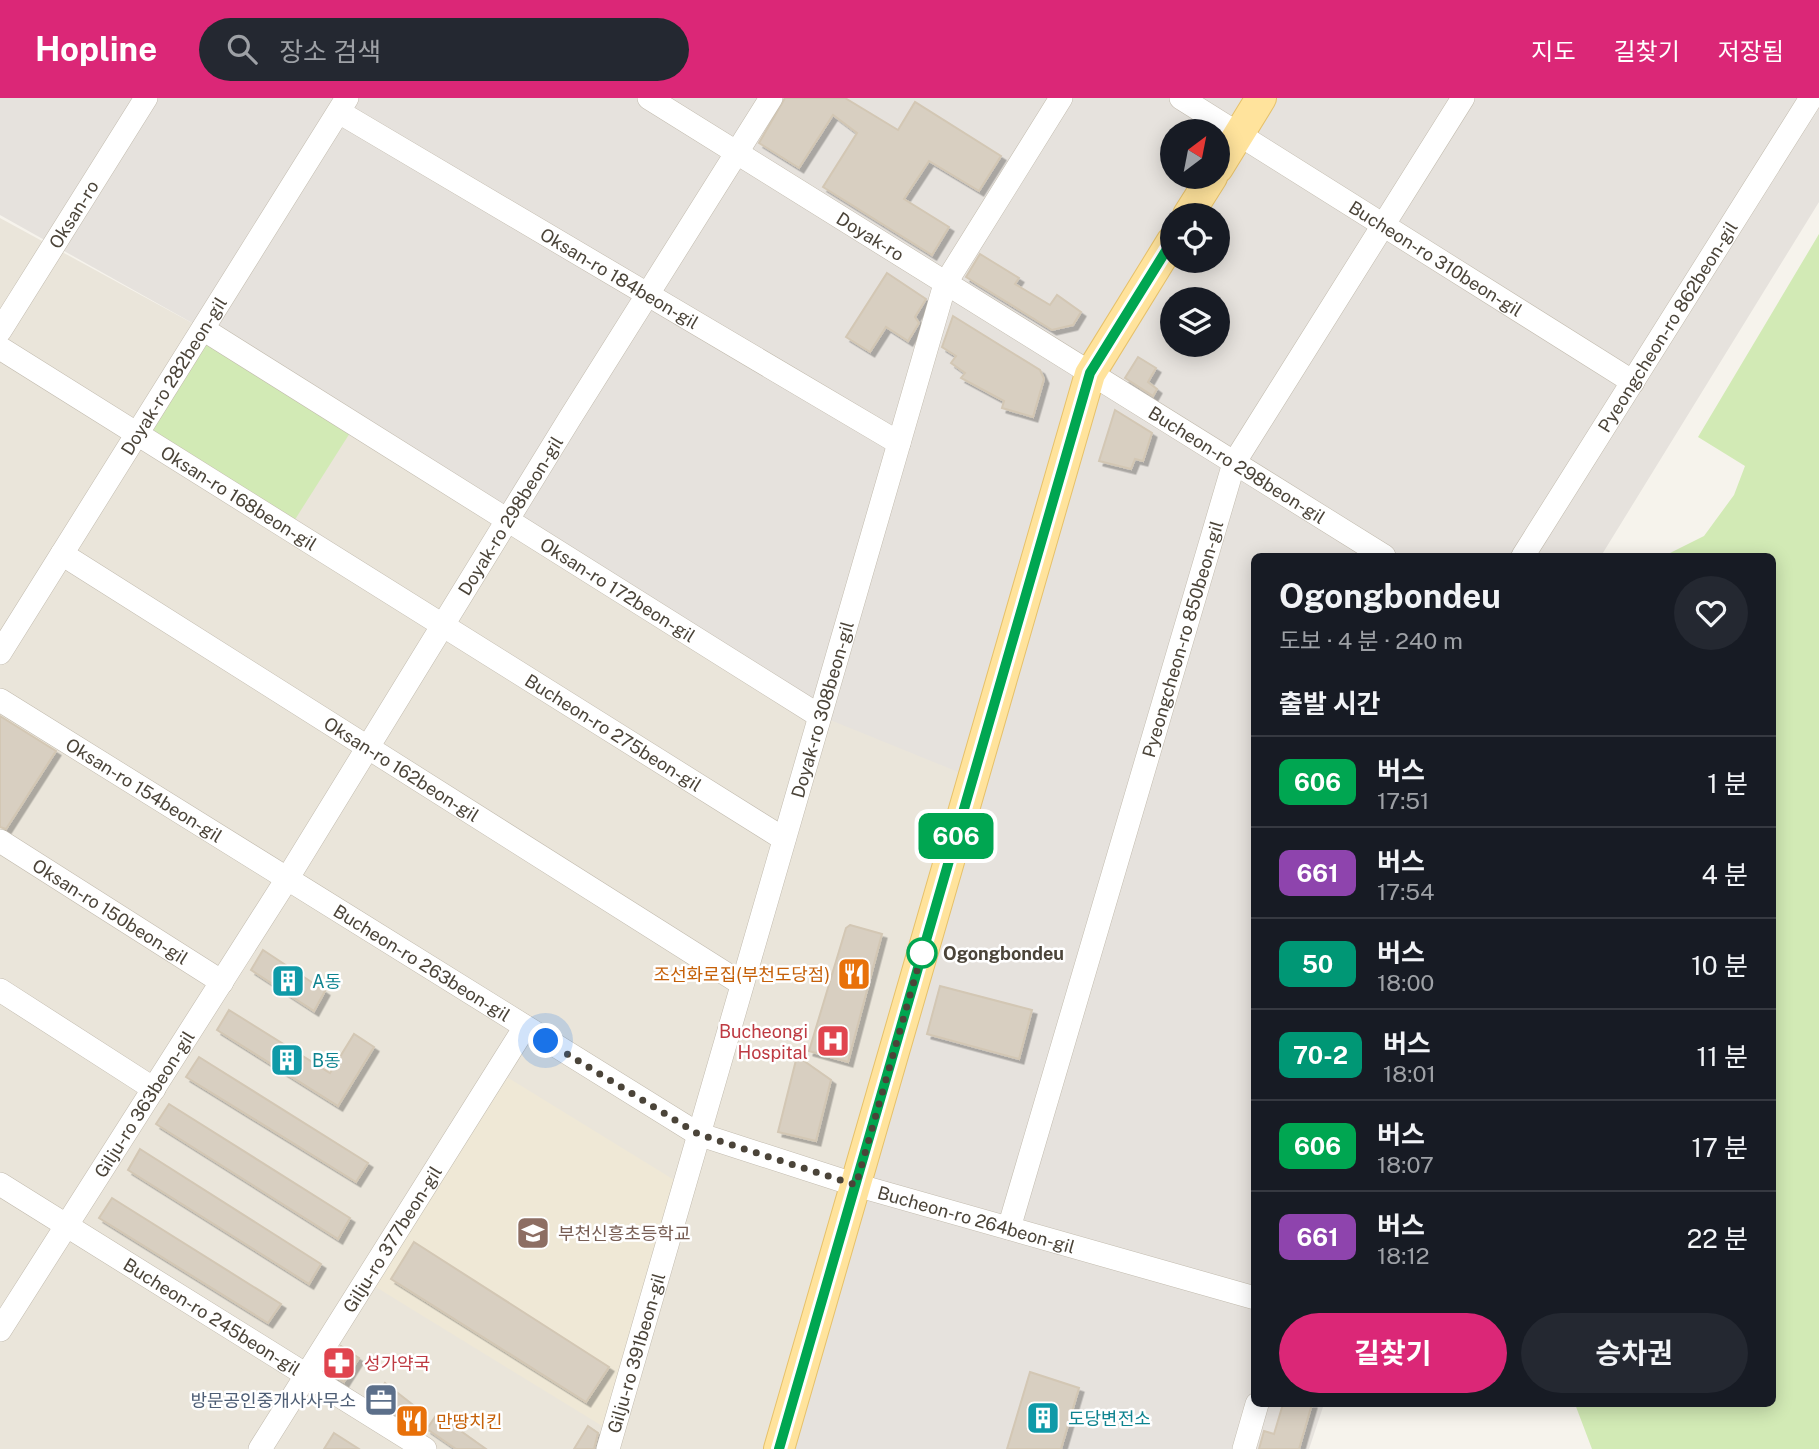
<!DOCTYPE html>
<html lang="ko">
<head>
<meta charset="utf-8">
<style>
  :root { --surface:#171b24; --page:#242831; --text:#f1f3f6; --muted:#9ea1a6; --line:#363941; --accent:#db2777 }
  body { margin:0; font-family:"Public Sans","Noto Sans KR",sans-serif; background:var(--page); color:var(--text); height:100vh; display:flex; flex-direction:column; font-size:26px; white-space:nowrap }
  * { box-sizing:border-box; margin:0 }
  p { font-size:23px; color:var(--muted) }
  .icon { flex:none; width:38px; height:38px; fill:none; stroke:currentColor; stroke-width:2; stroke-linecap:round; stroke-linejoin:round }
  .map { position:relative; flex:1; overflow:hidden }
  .panel { position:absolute; left:1251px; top:455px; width:525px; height:854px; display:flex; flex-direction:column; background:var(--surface); border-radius:10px; box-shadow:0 4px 18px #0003 }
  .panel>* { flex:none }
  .badge { padding:0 14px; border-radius:10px; font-size:24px; line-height:46px }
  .needle { width:46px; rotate:32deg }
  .tools { position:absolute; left:1160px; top:21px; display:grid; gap:14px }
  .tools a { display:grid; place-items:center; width:70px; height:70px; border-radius:50%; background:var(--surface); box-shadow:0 4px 18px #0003; font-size:35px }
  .you { position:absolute; width:35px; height:35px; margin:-18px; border:5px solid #fff; border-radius:50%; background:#1a73e8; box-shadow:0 0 0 10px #1a73e833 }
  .map>.badge { position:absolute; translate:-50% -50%; box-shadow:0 0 0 4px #fff }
  h2 { padding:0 28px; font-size:26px; line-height:63px }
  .round { display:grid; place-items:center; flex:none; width:74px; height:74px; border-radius:37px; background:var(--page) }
  .head { display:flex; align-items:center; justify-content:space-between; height:119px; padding:0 28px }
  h1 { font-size:33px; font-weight:700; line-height:52px }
  .primary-button { display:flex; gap:14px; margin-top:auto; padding:14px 28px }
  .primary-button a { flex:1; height:80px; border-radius:42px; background:var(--accent); color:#fff; font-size:28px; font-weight:700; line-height:80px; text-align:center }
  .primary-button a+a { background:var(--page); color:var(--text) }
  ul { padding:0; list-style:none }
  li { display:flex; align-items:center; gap:21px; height:91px; padding:0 28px; border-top:2px solid var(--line) }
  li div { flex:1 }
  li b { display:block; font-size:26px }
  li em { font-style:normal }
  li .badge { min-width:77px; font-weight:700; text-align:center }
  header { display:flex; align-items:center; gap:42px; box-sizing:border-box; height:98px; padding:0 35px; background:var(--accent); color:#fff }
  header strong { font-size:33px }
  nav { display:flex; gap:38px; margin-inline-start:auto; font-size:24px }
  .search { width:490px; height:63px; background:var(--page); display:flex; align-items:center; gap:18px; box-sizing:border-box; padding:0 24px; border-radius:38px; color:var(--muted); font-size:26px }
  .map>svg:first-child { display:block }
  .residential { fill:#eae5da }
  .industrial { fill:#e6e2dd; fill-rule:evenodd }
  .education { fill:#efe8d6 }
  .green { fill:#d2eab5 }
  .building { fill:#d8cfc1; stroke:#d3c7b4; stroke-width:2; filter:url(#shadow) }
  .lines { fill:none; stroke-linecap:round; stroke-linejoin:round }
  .minor-casing { stroke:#c2bbae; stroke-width:24 }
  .major-casing { stroke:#e6c16a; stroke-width:32 }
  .minor { stroke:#fff; stroke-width:23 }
  .major { stroke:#ffe39c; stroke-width:30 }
  .line-casing { stroke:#fff; stroke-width:16 }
  .line { stroke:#00a651; stroke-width:10 }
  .walk { stroke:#4b4439; stroke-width:7; stroke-dasharray:0 12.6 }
  .stop-dot { fill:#fff; stroke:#00a651; stroke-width:3.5 }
  .labels { text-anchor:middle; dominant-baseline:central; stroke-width:5; stroke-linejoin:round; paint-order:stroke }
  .street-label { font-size:18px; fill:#4b4439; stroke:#fff }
  .stop-label { font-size:18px; font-weight:bold; fill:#4b4439; stroke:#fff; text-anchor:start }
  .food-label { font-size:18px; fill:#c56008; stroke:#fff; text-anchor:end }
  .culture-label { font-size:18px; fill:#0d838f; stroke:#fff; text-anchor:start }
  .health-label { font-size:18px; fill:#be3a42; stroke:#fff; text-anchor:end }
  .education-label { font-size:18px; fill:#785e54; stroke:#fff; text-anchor:start }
  .service-label { font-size:18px; fill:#4e5e75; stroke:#fff; text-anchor:end }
</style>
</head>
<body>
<header>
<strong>Hopline</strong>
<div class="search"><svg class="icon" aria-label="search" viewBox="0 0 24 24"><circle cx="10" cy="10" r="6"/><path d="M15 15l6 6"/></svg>장소 검색</div>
<nav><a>지도</a><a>길찾기</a><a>저장됨</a></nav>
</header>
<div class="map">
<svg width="1819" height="1351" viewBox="0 0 1819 1351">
  <defs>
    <filter id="shadow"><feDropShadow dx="4.5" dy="4.5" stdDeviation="0" flood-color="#0004"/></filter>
  </defs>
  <rect width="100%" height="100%" fill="#f6f3ec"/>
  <!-- residential -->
  <polygon class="residential" points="0,120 203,231 973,680 779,1351 0,1351"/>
  <!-- industrial -->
  <path class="industrial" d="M 0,0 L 1819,0 L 1819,104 L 1601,458 L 1255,458 L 1255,1306 L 1324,1306 L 1309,1351 L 779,1351 L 973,680 L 818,617 L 203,231 L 0,117 ZM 1172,33 L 1218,33 L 1218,79 L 1172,79 ZM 1172,117 L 1218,117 L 1218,163 L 1172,163 ZM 1172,201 L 1218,201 L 1218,247 L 1172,247 Z"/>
  <!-- education -->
  <polygon class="education" points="497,973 684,1088 612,1334 366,1183"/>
  <!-- green -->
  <g class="green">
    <polygon points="1819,136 1819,1351 1592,1351 1575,1306 1773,1306 1773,458 1664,458 1704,438 1734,397 1745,368 1698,339"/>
    <polygon points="203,231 355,327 289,431 138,336"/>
  </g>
  <!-- building -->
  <g class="building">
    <polygon points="785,0 845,0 898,32 915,4 1001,58 979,93 929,63 904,101 949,129 932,157 823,89 857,35 833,17 799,70 759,45"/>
    <polygon points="980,156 1019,180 1015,186 1050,207 1057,197 1081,214 1073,227 1052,232 966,179"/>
    <polygon points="887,175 926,201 915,219 919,225 908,243 886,229 870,254 846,239"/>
    <polygon points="953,218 1040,272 1044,281 1033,319 1002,310 1004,303 961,280 965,275 951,265 956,258 942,249"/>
    <polygon points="1138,259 1156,270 1148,284 1157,291 1153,298 1125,280"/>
    <polygon points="1115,312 1152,335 1143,363 1135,361 1131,371 1099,363"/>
    <polygon points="0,618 56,653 6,731 0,729"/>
    <polygon points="850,827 882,836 848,964 809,953 846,830"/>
    <polygon points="263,852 325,893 314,913 251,872"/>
    <polygon points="940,888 1032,912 1019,961 927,936"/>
    <polygon points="229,912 330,975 354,936 374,949 338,1008 217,932"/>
    <polygon points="797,958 831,982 816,1043 778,1034"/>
    <polygon points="199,959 368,1065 356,1084 186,979"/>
    <polygon points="169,1006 350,1120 338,1141 156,1026"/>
    <polygon points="140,1051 321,1166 309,1186 128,1072"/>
    <polygon points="112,1100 281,1206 268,1225 99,1120"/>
    <polygon points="414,1144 609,1269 586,1304 391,1181"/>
    <polygon points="341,1248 359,1260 344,1284 326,1273"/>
    <polygon points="1030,1274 1079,1290 1061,1351 1007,1351"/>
    <polygon points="385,1285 422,1314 413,1327 374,1301"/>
    <polygon points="1283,1306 1312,1306 1299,1351 1259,1351 1264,1333 1274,1336"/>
    <polygon points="437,1316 486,1351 456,1351 427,1331"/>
    <polygon points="588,1328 598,1335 594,1351 574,1351"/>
    <polygon points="334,1335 359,1351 324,1351"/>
  </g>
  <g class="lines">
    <defs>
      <g id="minor">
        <path id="s1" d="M 649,0 L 1384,458"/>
        <path id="s2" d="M 1181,0 L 1633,284"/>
        <path id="s3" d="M 339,14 L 899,345"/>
        <path id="s4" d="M 203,231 L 818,617"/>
        <path id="s5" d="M 0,233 L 146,0"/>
        <path id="s6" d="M 0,250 L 784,741"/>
        <path id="s7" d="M 62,456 L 742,886"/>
        <path id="s8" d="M 1523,458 L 1811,0"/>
        <path id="s9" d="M 0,555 L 347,0"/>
        <path id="s10" d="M 0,602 L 698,1036 L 856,1087 L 1255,1200"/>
        <path id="s11" d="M 0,743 L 222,884"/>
        <polyline points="0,892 154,991"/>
        <path id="s12" d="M 0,1086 L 425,1351"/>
        <path id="s13" d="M 1009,1130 L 1234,365 L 1463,0"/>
        <path id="s14" d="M 0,1232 L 287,781 L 570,320 L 771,0"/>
        <path id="s15" d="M 260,1351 L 525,929"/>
        <path id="s16" d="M 608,1351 L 945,186 L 1061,0"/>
        <polyline points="1244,1351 1257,1306"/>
      </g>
      <g id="major">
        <polyline points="1218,70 1261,0"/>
        <polyline points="1188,117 1212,79"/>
        <polyline points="779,1351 1090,276 1172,143"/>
      </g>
    </defs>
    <!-- minor casing -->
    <use href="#minor" class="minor-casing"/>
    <!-- major casing -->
    <use href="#major" class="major-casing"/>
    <!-- minor -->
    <use href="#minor" class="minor"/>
    <!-- major -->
    <use href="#major" class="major"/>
  </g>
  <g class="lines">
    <defs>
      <polyline id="line" points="779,1351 1090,275 1172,143"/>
    </defs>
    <!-- line casing -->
    <use href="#line" class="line-casing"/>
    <!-- line -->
    <use href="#line" class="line"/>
    <!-- walk -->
    <polyline class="walk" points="546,943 698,1036 856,1087 922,855"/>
  </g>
  <!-- icons -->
  <defs>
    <symbol id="restaurant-square" viewBox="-11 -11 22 22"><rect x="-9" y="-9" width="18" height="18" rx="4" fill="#e8710a" stroke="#fff"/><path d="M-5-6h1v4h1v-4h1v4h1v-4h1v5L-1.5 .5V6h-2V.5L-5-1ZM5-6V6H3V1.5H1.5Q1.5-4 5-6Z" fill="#fff"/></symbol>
    <symbol id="building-square" viewBox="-11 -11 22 22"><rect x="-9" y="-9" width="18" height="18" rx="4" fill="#0f9aa8" stroke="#fff"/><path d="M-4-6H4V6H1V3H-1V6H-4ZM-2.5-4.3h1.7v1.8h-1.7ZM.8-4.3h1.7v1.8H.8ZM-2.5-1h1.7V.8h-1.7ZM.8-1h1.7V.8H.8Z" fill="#fff"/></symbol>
    <symbol id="hospital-square" viewBox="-11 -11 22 22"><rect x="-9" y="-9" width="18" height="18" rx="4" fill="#e0444e" stroke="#fff"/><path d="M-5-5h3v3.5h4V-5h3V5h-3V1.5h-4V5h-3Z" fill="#fff"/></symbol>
    <symbol id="school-square" viewBox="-11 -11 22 22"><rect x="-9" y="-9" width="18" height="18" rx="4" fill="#8d6e63" stroke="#fff"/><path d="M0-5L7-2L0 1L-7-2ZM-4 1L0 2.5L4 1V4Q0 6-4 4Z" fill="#fff"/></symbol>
    <symbol id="pharmacy-square" viewBox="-11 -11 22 22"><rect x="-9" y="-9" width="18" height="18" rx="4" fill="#e0444e" stroke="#fff"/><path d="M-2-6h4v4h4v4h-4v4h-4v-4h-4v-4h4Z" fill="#fff"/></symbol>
    <symbol id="office-square" viewBox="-11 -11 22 22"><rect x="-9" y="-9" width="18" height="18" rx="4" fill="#5c6f8a" stroke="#fff"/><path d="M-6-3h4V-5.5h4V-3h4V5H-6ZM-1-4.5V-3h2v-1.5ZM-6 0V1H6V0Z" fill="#fff"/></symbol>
  </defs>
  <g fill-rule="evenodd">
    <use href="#restaurant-square" x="835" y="857" width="38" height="38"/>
    <use href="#building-square" x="269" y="864" width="38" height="38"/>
    <use href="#hospital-square" x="814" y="924" width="38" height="38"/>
    <use href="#building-square" x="268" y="943" width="38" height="38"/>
    <use href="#school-square" x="514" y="1116" width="38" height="38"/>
    <use href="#pharmacy-square" x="320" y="1246" width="38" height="38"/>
    <use href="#office-square" x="362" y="1283" width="38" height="38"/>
    <use href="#building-square" x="1024" y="1301" width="38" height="38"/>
    <use href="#restaurant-square" x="393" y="1304" width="38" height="38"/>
  </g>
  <!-- markers -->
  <circle class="stop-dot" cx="922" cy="855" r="14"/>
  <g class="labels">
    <!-- street labels -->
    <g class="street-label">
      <text stroke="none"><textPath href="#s5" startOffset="138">Oksan-ro</textPath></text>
      <text stroke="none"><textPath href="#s1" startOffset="261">Doyak-ro</textPath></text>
      <text stroke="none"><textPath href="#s2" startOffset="301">Bucheon-ro 310beon-gil</textPath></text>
      <text stroke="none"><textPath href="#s3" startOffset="326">Oksan-ro 184beon-gil</textPath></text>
      <text stroke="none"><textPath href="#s8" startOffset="271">Pyeongcheon-ro 862beon-gil</textPath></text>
      <text stroke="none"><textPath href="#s9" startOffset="327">Doyak-ro 282beon-gil</textPath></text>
      <text stroke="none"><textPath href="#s1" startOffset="693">Bucheon-ro 298beon-gil</textPath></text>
      <text stroke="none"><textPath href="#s6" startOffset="282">Oksan-ro 168beon-gil</textPath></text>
      <text stroke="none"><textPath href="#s14" startOffset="961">Doyak-ro 298beon-gil</textPath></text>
      <text stroke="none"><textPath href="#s4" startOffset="490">Oksan-ro 172beon-gil</textPath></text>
      <text stroke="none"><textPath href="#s13" startOffset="614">Pyeongcheon-ro 850beon-gil</textPath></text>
      <text stroke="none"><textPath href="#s16" startOffset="770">Doyak-ro 308beon-gil</textPath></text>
      <text stroke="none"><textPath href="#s6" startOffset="724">Bucheon-ro 275beon-gil</textPath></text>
      <text stroke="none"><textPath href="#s7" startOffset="402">Oksan-ro 162beon-gil</textPath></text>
      <text stroke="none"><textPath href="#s10" startOffset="170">Oksan-ro 154beon-gil</textPath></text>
      <text stroke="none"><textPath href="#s11" startOffset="131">Oksan-ro 150beon-gil</textPath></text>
      <text stroke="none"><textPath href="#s10" startOffset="497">Bucheon-ro 263beon-gil</textPath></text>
      <text stroke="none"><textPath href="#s14" startOffset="268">Gilju-ro 363beon-gil</textPath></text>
      <text stroke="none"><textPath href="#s10" startOffset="1113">Bucheon-ro 264beon-gil</textPath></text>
      <text stroke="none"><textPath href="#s15" startOffset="248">Gilju-ro 377beon-gil</textPath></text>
      <text stroke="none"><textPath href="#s12" startOffset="250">Bucheon-ro 245beon-gil</textPath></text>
      <text stroke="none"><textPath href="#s16" startOffset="100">Gilju-ro 391beon-gil</textPath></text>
    </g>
    <!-- stop labels -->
    <g class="stop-label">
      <text x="943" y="855">Ogongbondeu</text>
    </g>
    <!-- food labels -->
    <g class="food-label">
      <text x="830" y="876">조선화로집(부천도당점)</text>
      <text x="436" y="1323" text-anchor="start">만땅치킨</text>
    </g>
    <!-- culture labels -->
    <g class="culture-label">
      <text x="312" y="883">A동</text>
      <text x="312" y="962">B동</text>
      <text x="1068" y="1320">도당변전소</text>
    </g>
    <!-- health labels -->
    <g class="health-label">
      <text x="808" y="933">Bucheongi<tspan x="808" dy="21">Hospital</tspan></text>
      <text x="364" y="1265" text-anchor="start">성가약국</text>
    </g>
    <!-- education labels -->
    <g class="education-label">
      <text x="558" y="1135">부천신흥초등학교</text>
    </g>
    <!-- service labels -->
    <g class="service-label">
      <text x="356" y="1302">방문공인중개사사무소</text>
    </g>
  </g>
</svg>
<div class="tools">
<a><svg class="needle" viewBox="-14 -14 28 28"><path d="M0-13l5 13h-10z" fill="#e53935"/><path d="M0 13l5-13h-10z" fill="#9ea1a6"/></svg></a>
<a><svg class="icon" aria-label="locate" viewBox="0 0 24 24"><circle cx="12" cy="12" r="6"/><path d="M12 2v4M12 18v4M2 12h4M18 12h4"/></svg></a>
<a><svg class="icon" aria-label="layers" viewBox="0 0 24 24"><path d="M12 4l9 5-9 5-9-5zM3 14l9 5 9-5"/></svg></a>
</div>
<div class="you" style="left:546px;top:943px"></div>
<b class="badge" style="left:956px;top:738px;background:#00a651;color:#fff">606</b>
<section class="panel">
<div class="head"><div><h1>Ogongbondeu</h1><p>도보 · 4 분 · 240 m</p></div><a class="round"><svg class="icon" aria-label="heart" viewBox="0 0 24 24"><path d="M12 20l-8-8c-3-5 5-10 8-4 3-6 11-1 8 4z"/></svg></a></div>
<h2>출발 시간</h2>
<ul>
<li><span class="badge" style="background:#00a651;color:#fff">606</span><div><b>버스</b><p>17:51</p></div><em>1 분</em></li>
<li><span class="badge" style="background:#8e44ad;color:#fff">661</span><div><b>버스</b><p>17:54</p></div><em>4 분</em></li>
<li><span class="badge" style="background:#009775;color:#fff">50</span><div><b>버스</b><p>18:00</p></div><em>10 분</em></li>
<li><span class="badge" style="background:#009775;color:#fff">70-2</span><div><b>버스</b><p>18:01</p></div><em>11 분</em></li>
<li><span class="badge" style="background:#00a651;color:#fff">606</span><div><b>버스</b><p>18:07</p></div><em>17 분</em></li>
<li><span class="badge" style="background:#8e44ad;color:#fff">661</span><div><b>버스</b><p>18:12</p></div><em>22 분</em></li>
</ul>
<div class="primary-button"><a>길찾기</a><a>승차권</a></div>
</section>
</div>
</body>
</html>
